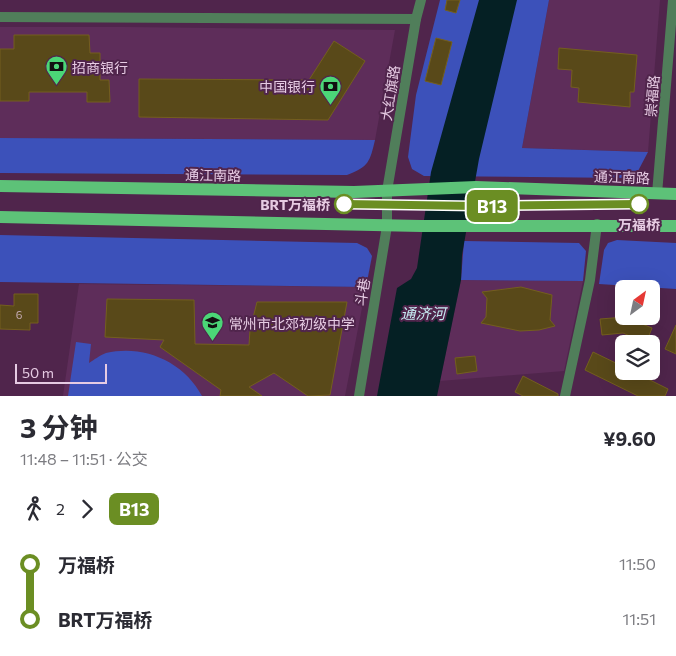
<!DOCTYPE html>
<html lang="zh">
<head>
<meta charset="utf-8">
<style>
  :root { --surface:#fff; --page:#f2f2f3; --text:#2b2b33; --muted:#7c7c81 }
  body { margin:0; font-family:Commissioner,"Noto Sans SC",sans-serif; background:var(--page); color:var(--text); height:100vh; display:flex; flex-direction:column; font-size:19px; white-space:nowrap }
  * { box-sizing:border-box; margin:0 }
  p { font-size:16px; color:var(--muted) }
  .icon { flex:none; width:28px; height:28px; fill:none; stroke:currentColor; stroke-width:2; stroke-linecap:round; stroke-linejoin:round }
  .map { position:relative; height:396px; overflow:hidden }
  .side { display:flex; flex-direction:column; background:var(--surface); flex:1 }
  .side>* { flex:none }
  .badge { padding:0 10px; border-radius:8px; font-size:18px; line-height:32px }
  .needle { width:32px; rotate:33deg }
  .buttons { position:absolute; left:615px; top:280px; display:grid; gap:10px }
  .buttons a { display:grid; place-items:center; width:45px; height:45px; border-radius:8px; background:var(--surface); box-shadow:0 5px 20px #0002; font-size:25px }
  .scale { position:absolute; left:15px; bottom:12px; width:92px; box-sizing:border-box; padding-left:5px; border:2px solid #e6cbe3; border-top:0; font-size:14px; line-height:18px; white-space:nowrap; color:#e6cbe3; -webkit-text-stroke:4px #50254c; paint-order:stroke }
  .map>.badge { position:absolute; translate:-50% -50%; box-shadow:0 0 0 2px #fff }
  .legs { display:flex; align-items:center; gap:8px; height:55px; padding:0 20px; font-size:16px }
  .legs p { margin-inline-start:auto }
  .headline { display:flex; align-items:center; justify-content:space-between; height:85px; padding:0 20px }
  h1 { font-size:28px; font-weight:700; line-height:38px }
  ul { padding:0 20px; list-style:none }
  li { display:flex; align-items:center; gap:18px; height:55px; font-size:19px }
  li i { display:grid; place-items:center; width:8px; height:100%; margin:0 6px; background:currentColor }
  li i::after { content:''; width:12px; height:12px; margin:-6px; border:4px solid; border-radius:50%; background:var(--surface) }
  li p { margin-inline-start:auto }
  li:first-child i { background:linear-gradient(#0000 50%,currentColor 0) }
  li:last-child i { background:linear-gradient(currentColor 50%,#0000 0) }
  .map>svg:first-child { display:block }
  .built { fill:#5e2d5a }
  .green { fill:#3c51ba }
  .water { fill:#052024 }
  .building { fill:#594919; stroke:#745f1e }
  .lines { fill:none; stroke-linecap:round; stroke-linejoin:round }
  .minor { stroke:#507e5a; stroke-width:10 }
  .tertiary { stroke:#507e5a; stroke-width:10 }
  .primary { stroke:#5dc278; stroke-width:12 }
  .line-1-casing { stroke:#fff; stroke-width:11 }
  .line-1 { stroke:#6b8e23; stroke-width:8 }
  .stop-1-dot { fill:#fff; stroke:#6b8e23; stroke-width:2.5 }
  .labels { text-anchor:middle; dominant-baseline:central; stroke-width:4; stroke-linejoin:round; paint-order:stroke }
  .number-label { font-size:11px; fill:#c3aab0 }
  .poi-label { font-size:14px; fill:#e6cbe3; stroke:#50254c; text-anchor:start }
  .street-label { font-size:14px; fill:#e6cbe3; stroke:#50254c }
  .stop-label { font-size:14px; font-weight:bold; fill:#e6cbe3; stroke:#50254c; text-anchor:end }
  .water-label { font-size:15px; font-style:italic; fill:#c5eaf1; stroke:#50254c }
</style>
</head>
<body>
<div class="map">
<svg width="676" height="396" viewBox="0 0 676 396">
  <rect width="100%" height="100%" fill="#50254c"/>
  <!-- built -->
  <g class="built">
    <polygon points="549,0 660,0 648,152 522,148"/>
    <polygon points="0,27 125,27 395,30 375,140 0,138"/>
    <polygon points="461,280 583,281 564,371 440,381"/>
    <polygon points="79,284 366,287 345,396 63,396"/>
  </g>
  <!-- green -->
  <g class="green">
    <polygon points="440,0 549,0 522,148 648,152 638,171 628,178 424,176 412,169 408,157 416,95"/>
    <path d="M 0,138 L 375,140 C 370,161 369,167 347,175 L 0,173 Z"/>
    <polygon points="0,235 357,243 367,248 372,256 366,287 0,282"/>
    <polygon points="617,240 676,243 676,289 599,284 604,250 608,243"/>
    <polygon points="464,241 579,243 586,251 583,281 461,280"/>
    <path d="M 76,342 L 91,344 L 89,363 C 94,360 100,355 106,353 C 144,344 184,362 202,396 L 68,396 Z"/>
  </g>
  <!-- water -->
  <polygon class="water" points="479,0 517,0 479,159 462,255 461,280 437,396 377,396 397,288 411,279 417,268 431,172"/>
  <!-- building -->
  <g class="building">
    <polygon points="447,0 460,0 456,13 445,10"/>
    <polygon points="14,35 89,35 90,53 100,53 100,80 109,80 110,102 87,102 87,92 29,92 29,101 0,101 0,49 14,49"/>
    <polygon points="436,38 452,42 441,85 425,81"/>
    <polygon points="334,41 365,61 328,120 139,117 139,79 309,80"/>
    <polygon points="559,48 637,55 634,92 630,92 630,107 578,102 579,88 571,87 572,70 558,69"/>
    <polygon points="521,287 552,295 550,320 555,326 539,330 520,331 481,323 486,317 487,298 482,292"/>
    <polygon points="14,294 38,294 38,323 30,323 30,330 0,329 0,305 14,306"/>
    <polygon points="107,299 194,300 195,344 249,345 250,330 257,302 347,302 330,395 308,396 274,373 249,387 262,396 220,396 221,390 160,347 164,340 105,337"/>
    <polygon points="625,317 652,328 646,343 623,333 602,335 600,319"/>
    <polygon points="676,325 676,354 665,349"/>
    <polygon points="593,352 624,367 624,371 632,371 668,389 665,396 638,396 585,370"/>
    <polygon points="475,356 477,371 457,374 455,358"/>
    <polygon points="523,376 558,394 558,396 523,396 515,392"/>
  </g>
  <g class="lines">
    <!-- minor -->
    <g class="minor">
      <polyline points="0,17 416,19"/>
      <polyline points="657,194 673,0"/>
      <polyline points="359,396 387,226 387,191"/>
      <polyline points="565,396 590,280 597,224"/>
    </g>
    <!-- tertiary -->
    <polyline class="tertiary" points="387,191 416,19 421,0"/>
    <!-- primary -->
    <g class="primary">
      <polyline points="0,186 354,192 476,187 676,194"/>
      <polyline points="0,217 421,226 676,226"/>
    </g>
  </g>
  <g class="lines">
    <defs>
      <polyline id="line-1" points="344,204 476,206 639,204"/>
    </defs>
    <!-- line-1 casing -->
    <use href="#line-1" class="line-1-casing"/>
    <!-- line-1 -->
    <use href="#line-1" class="line-1"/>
  </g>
  <!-- icons -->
  <defs>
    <symbol id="bank-pin" viewBox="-11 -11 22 30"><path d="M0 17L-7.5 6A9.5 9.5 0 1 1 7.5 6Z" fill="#4bd677" stroke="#50254c"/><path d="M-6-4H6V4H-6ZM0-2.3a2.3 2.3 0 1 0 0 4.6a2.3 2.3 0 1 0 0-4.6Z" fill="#111"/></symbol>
    <symbol id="school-pin" viewBox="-11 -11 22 30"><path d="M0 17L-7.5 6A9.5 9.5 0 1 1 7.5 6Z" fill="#4bd677" stroke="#50254c"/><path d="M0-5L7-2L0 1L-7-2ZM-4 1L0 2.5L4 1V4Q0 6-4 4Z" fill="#111"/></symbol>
  </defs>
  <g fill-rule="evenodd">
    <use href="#bank-pin" x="44" y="54" width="25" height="34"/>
    <use href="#bank-pin" x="318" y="74" width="25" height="34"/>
    <use href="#school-pin" x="200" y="310" width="25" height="34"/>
  </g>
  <!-- markers -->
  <g class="stop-1-dot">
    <circle cx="344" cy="204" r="9"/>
    <circle cx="639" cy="204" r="9"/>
  </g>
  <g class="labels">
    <!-- number labels -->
    <g class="number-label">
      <text x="19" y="314">6</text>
    </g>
    <!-- poi labels -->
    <g class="poi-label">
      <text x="72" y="67">招商银行</text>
      <text x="315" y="86" text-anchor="end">中国银行</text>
      <text x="229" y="323">常州市北郊初级中学</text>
    </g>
    <!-- street labels -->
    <g class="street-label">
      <text transform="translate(390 93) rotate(-81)">大红旗路</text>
      <text transform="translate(652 96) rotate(-85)">崇福路</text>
      <text transform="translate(213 175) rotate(1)">通江南路</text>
      <text transform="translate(622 177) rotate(2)">通江南路</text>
      <text transform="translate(362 292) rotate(-80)">斗巷</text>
    </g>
    <!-- stop labels -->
    <g class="stop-label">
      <text x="330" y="204">BRT万福桥</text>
      <text x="639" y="224" text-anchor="middle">万福桥</text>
    </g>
    <!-- water labels -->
    <g class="water-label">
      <text x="423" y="313">通济河</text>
    </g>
  </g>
</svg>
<div class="buttons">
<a><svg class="needle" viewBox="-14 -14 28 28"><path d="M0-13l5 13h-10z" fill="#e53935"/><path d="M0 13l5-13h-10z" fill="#7c7c81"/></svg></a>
<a><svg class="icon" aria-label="layers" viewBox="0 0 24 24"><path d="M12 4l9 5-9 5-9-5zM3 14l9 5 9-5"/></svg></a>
</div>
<div class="scale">50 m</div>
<b class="badge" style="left:492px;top:206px;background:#6b8e23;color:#fff">B13</b>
</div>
<section class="side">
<div class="headline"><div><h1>3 分钟</h1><p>11:48 – 11:51 · 公交</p></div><b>¥9.60</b></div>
<div class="legs"><svg class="icon" aria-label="walk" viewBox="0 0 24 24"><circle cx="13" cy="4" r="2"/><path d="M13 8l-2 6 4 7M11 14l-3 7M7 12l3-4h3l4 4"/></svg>2<svg class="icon" aria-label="forward" viewBox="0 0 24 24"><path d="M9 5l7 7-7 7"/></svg><b class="badge" style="background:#6b8e23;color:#fff">B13</b></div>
<ul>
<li><i style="color:#6b8e23"></i><b>万福桥</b><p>11:50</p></li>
<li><i style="color:#6b8e23"></i><b>BRT万福桥</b><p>11:51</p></li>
</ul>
</section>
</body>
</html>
